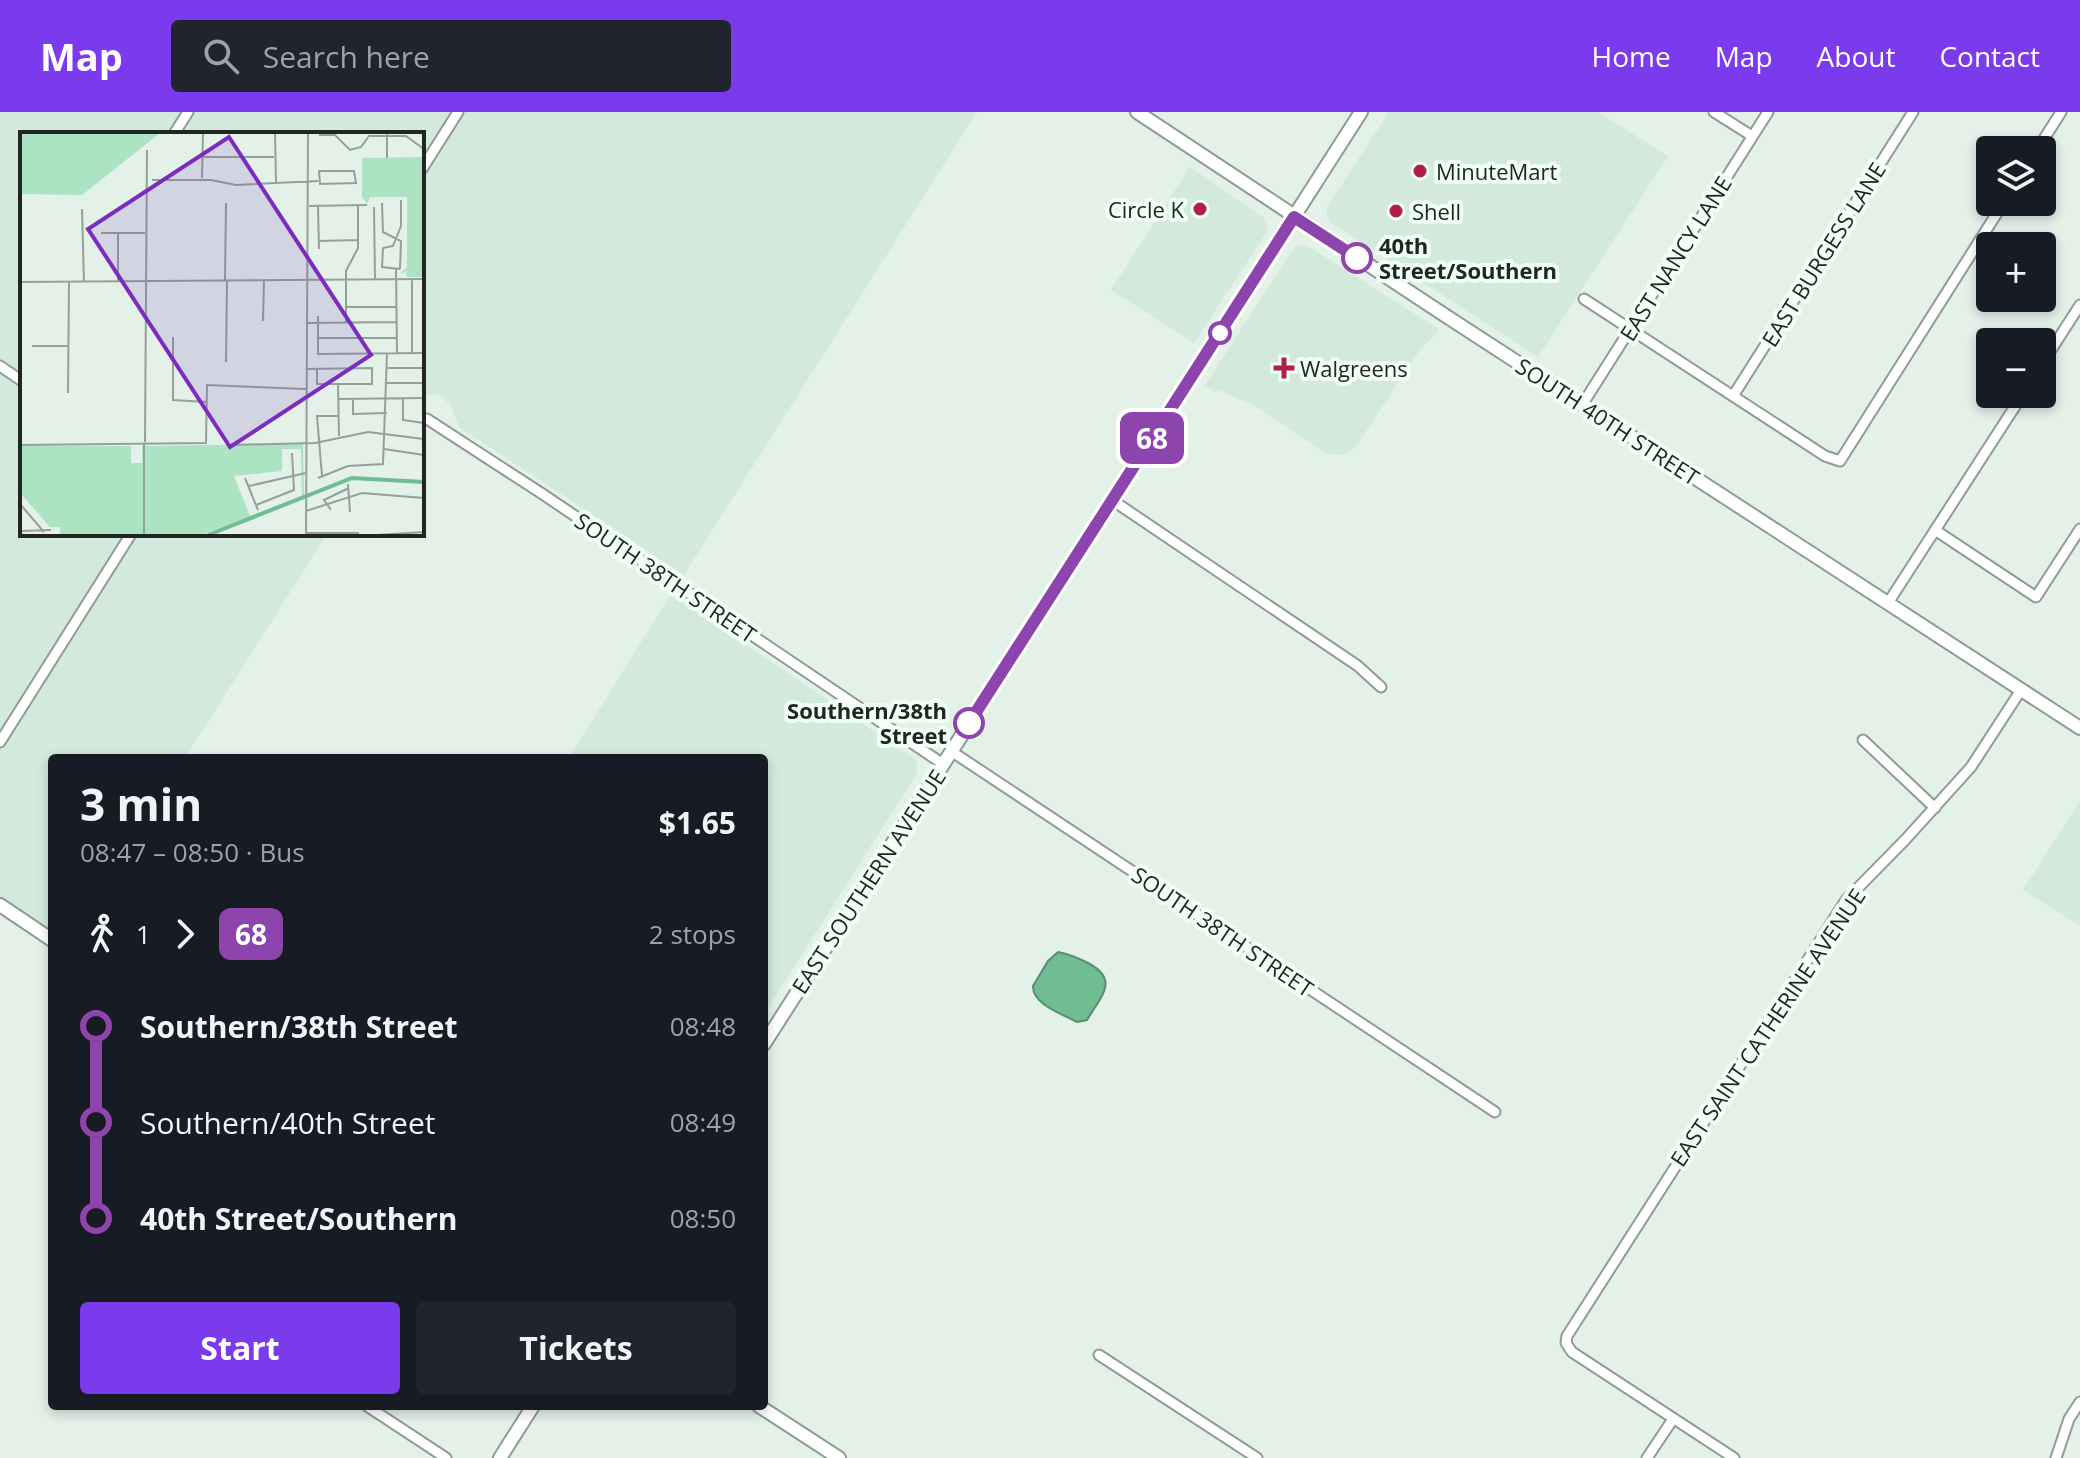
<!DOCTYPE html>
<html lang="en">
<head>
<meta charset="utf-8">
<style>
  :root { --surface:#171b24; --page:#20242c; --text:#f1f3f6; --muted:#9ea1a6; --accent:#7c3aed }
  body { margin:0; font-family:"Open Sans",sans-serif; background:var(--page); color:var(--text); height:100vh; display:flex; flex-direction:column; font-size:30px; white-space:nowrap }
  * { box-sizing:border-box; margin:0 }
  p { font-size:26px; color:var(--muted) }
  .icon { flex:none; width:44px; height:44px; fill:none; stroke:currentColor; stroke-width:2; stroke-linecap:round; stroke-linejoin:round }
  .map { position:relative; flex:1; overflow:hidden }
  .panel { position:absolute; left:48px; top:642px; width:720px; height:656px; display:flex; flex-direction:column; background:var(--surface); border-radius:8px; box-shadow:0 4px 12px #0003 }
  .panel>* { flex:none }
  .badge { padding:0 16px; border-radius:12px; font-size:28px; line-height:52px }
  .tools { position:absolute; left:1976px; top:24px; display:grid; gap:16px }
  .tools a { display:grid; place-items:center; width:80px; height:80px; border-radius:8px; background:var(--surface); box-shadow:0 4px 12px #0003; font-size:40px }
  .map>.badge { position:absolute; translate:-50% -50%; box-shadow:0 0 0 4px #fff }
  .legs { display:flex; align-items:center; gap:12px; height:88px; padding:0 32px; font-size:26px }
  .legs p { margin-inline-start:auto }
  .summary { display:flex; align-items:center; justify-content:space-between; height:136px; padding:0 32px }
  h1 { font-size:44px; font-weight:700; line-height:60px }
  .cta { display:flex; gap:16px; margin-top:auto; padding:16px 32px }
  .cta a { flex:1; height:92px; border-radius:8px; background:var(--accent); color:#fff; font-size:32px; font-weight:700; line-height:92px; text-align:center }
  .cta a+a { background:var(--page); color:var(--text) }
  ul { padding:0 32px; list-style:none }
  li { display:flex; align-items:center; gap:28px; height:96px; font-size:30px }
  li i { display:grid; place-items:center; width:12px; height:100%; margin:0 10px; background:currentColor }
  li i::after { content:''; width:20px; height:20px; margin:-10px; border:6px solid; border-radius:50%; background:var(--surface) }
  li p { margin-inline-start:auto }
  li:first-child i { background:linear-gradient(#0000 50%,currentColor 0) }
  li:last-child i { background:linear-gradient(currentColor 50%,#0000 0) }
  header { display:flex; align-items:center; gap:48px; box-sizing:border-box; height:112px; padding:0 40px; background:var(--accent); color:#fff }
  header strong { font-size:38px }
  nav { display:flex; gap:44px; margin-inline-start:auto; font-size:28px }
  .search { width:560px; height:72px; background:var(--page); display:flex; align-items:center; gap:20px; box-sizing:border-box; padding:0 28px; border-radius:8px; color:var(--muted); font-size:30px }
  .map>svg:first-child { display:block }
  .built { fill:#d2e9db }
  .water { fill:#70bc93; stroke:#588f71; stroke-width:2 }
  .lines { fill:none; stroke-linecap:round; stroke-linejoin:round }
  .street-casing { stroke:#8f9c94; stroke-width:13 }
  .secondary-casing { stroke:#8f9c94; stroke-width:16 }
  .street { stroke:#fff; stroke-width:9 }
  .secondary { stroke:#fff; stroke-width:12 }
  .line-1-casing { stroke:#fff; stroke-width:18 }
  .line-1 { stroke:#8e44ad; stroke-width:12 }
  .poi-dot { fill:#b01e4c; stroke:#f0fff6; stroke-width:3 }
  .stop-1-dot { fill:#fff; stroke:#8e44ad; stroke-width:4 }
  .labels { text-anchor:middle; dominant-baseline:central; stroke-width:8; stroke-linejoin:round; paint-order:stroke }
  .poi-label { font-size:22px; fill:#212623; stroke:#f0fff6; text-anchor:start }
  .stop-label { font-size:22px; font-weight:bold; fill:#212623; stroke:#f0fff6; text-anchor:start }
  .street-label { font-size:22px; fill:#212623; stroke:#f0fff6 }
  .inset-river { fill:none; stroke:#70bc93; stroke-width:4 }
  .inset-road { fill:none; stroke:#95a099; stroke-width:2 }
  .view { fill:#7b2cbf; fill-opacity:0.15; stroke:#7b2cbf; stroke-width:4 }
  .inset-edge { fill:none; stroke:#212623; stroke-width:4 }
</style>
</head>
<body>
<header>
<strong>Map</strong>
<div class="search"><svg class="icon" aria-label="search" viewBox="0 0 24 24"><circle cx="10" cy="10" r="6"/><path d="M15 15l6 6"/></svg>Search here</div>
<nav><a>Home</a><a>Map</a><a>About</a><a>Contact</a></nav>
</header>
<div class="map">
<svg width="2080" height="1346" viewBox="0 0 2080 1346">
  <rect width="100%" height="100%" fill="#e3f1e8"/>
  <!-- built -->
  <g class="built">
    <polygon points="0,0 977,0 684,463 459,315 450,292 440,284 429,282 422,285 422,22 22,22 22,422 327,422 185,646 52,646 52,822 0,787"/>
    <polygon points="1389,0 1598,0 1668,44 1538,245 1333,112 1329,108 1326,101 1327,95"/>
    <polygon points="1190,55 1264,106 1268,118 1194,231 1111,178"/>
    <polygon points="1298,133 1308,134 1440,218 1421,236 1359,330 1353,337 1343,343 1327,342 1255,294 1218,278 1216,280 1205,273 1293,137"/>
    <polygon points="671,482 916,648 918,655 916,663 764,902 764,646 569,646"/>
    <polygon points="2080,689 2080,814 2023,778"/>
  </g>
  <!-- water -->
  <path class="water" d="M 1058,840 C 1070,842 1078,846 1088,851 C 1120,868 1101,884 1087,908 L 1077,910 C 1062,902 1032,892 1033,874 L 1048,849 Z"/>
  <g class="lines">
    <defs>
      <g id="street">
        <polyline points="1714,0 1752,24"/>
        <polyline points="174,22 188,0"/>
        <polyline points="2037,38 2061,0"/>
        <polyline points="422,57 458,0"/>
        <polyline points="1584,187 1825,344 1840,349 2004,90"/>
        <polyline points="2042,252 2080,193"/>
        <polyline points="0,254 22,269"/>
        <polyline points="1733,284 1913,0"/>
        <polyline points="1582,293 1768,0"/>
        <polyline points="427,307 541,381 943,652"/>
        <polyline points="1112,388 1358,554 1381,575"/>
        <polyline points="1935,418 2036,485 2080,417"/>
        <polyline points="1888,491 2023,282"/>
        <polyline points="1863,628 1935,696"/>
        <polyline points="0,630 131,422"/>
        <polyline points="951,639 1495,1000"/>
        <polyline points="1099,1243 1257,1346"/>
        <polyline points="367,1294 446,1346"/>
        <polyline points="1647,1346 1673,1307"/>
        <polyline points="1734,1346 1572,1240 1566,1231 1567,1224 1846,788 1905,728 1971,655 2021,578"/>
        <polyline points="2056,1346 2069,1307 2080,1290"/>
      </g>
      <g id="secondary">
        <polyline points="1137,0 1446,204 2080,616"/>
        <polyline points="0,793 52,828"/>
        <polyline points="764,932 1361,0"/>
        <polyline points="759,1294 839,1346"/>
        <polyline points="500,1346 533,1294"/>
      </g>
    </defs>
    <!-- street casing -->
    <use href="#street" class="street-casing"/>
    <!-- secondary casing -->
    <use href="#secondary" class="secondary-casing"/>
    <!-- street -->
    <use href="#street" class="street"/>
    <!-- secondary -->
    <use href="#secondary" class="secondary"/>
  </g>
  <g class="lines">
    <defs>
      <polyline id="line-1" points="969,611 1294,105 1357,146"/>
    </defs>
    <!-- line-1 casing -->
    <use href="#line-1" class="line-1-casing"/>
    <!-- line-1 -->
    <use href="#line-1" class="line-1"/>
  </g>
  <!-- markers -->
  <g class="poi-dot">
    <circle cx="1420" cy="59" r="8"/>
    <circle cx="1200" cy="97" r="8"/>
    <circle cx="1396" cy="99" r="8"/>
    <path d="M1280 244h8v8h8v8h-8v8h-8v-8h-8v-8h8z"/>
  </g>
  <g class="stop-1-dot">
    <circle cx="1357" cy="146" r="14"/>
    <circle cx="1220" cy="221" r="10"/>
    <circle cx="969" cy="611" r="14"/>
  </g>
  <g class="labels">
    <!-- poi labels -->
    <g class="poi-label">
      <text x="1436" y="59">MinuteMart</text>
      <text x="1184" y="97" text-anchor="end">Circle K</text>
      <text x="1412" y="99">Shell</text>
      <text x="1300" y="256">Walgreens</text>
    </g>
    <!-- stop labels -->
    <g class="stop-label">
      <text x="1379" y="133">40th<tspan x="1379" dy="25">Street/Southern</tspan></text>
      <text x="947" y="598" text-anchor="end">Southern/38th<tspan x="947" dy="25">Street</tspan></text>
    </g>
    <!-- street labels -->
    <g class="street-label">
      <text transform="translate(1823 142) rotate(-58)">EAST BURGESS LANE</text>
      <text transform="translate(1675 146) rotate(-58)">EAST NANCY LANE</text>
      <text transform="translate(1608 309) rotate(33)">SOUTH 40TH STREET</text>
      <text transform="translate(666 465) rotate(34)">SOUTH 38TH STREET</text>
      <text transform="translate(868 769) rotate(-57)">EAST SOUTHERN AVENUE</text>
      <text transform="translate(1223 819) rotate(34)">SOUTH 38TH STREET</text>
      <text transform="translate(1767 915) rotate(-56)">EAST SAINT CATHERINE AVENUE</text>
    </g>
  </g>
  <!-- overview -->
  <g transform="translate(20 20)">
    <rect width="404" height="404" fill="#e3f1e8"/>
    <path d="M 0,1 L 140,1 L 62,63 L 0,62 ZM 404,25 L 404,145 L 387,145 L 386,138 L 384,141 L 380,141 L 387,135 L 387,65 L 350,65 L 347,72 L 342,65 L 342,26 ZM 283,312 L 284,364 L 181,403 L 40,403 L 40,395 L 30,395 L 0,361 L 0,314 L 111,314 L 111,331 L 122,331 L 122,314 ZM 262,317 L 281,317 L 282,364 L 230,384 L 214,344 L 262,339 Z" fill="#abe3c3" fill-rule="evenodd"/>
    <path class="inset-river" d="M 188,403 L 332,346 L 404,350"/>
    <path class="inset-road" d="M 255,1 L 256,50M 299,3 L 315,3 L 330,18 L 341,15 L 349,4 L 386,4 L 404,17M 182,25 L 254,25M 367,26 L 367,1M 299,39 L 334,39 L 336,51 L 300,52 ZM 182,46 L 183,1M 132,48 L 191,48 L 216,53 L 298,49M 362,71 L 363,101M 289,74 L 347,73M 298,74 L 299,117M 354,75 L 355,147M 62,77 L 64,150M 363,100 L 381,109 L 380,137M 81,101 L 125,101M 298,109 L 338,108M 376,137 L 377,221M 380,137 L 362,135 L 363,116 L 373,114 L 381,94 L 381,68M 392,147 L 392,221M 205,148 L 206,71M 98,149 L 98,101M 0,150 L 404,147M 326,175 L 377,175M 298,184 L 298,222 L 404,221M 243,189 L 244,148M 286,191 L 377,190M 326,191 L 326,139 L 338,116 L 338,73M 153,205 L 153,268 L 186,270M 297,206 L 377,206M 12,214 L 48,214M 206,230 L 207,148M 367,236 L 404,236M 286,237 L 352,236 L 352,252 L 297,252 L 297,237M 367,251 L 404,251M 318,252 L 319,304M 48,261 L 49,150M 383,266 L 383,288 L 404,291M 318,267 L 404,266M 333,267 L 333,282 L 367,281M 125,310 L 127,18M 124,312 L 124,403M 0,313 L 186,311 L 187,253 L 286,257M 208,313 L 295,311 L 348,300 L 404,307M 364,317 L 404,323M 302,344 L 297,284 L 318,284M 225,346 L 238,378M 298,346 L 328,334 L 363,332 L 367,221M 328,352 L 330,380M 229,354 L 286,341M 0,372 L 24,400M 236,373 L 274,358 L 272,321M 311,378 L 304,368 L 329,356M 286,379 L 342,361 L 404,366M 0,399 L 31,398M 286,401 L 339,401M 232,403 L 262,403M 286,403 L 288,1M 357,403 L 404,400"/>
    <path class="view" d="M 209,5 L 351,223 L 210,315 L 68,97 Z"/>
    <rect width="404" height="404" class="inset-edge"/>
  </g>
</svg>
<div class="tools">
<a><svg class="icon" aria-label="layers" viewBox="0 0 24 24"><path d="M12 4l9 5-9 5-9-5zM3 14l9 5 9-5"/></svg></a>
<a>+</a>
<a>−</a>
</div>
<b class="badge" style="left:1152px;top:326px;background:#8e44ad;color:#fff">68</b>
<section class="panel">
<div class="summary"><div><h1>3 min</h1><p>08:47 – 08:50 · Bus</p></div><b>$1.65</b></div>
<div class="legs"><svg class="icon" aria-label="walk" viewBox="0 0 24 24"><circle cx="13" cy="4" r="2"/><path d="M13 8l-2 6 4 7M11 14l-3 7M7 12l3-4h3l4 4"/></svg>1<svg class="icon" aria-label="forward" viewBox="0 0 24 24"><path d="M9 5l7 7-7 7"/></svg><b class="badge" style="background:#8e44ad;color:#fff">68</b><p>2 stops</p></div>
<ul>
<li><i style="color:#8e44ad"></i><b>Southern/38th Street</b><p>08:48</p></li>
<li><i style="color:#8e44ad"></i><span>Southern/40th Street</span><p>08:49</p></li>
<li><i style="color:#8e44ad"></i><b>40th Street/Southern</b><p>08:50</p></li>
</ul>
<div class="cta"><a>Start</a><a>Tickets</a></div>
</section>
</div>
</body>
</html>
